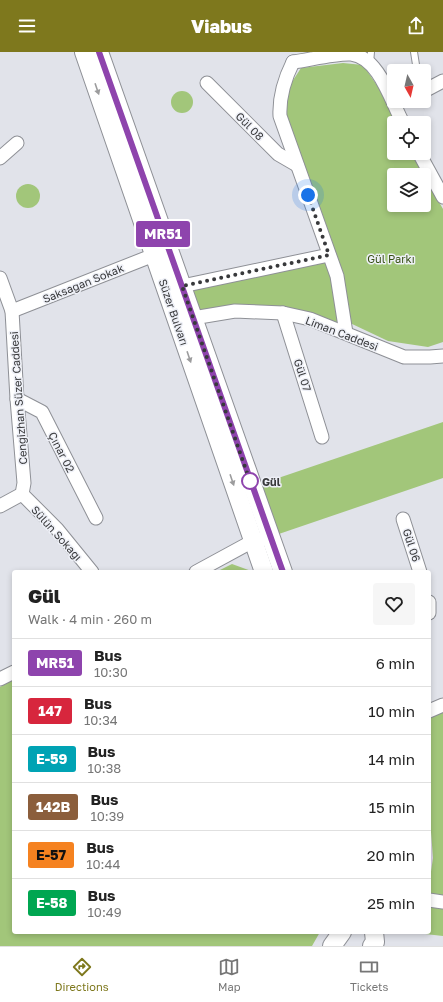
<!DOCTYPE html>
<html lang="en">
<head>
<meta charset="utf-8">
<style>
  :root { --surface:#fff; --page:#f6f6f6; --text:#222; --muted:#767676; --line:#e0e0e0; --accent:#7e781d }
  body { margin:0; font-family:"Golos Text",sans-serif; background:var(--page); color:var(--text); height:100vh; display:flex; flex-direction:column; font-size:15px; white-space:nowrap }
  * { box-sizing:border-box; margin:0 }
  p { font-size:13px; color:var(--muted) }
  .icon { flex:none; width:22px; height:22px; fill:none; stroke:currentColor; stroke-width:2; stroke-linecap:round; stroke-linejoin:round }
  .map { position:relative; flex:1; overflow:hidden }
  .details { position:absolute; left:12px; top:518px; width:419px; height:364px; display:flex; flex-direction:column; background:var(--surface); border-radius:4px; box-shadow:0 2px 6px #0003 }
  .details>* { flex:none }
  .badge { padding:0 8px; border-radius:3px; font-size:14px; line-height:26px }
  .needle { width:26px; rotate:172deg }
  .tools { position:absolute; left:387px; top:12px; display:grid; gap:8px }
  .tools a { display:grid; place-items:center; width:44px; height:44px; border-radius:4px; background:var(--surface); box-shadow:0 2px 6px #0003; font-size:20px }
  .you { position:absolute; width:20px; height:20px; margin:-10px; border:3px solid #fff; border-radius:50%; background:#1a73e8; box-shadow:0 0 0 6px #1a73e833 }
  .map>.badge { position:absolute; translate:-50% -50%; box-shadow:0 0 0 2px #fff }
  .round { display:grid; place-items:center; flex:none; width:42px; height:42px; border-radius:4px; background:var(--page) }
  .headline { display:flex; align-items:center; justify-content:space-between; height:68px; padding:0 16px }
  h1 { font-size:19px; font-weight:800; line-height:30px }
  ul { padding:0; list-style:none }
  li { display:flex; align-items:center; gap:12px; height:48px; padding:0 16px; border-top:1px solid var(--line) }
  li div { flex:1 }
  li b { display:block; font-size:15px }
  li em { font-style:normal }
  li .badge { min-width:44px; font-weight:700; text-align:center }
  header { display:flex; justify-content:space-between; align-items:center; height:52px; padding:0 16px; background:var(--accent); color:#fff; font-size:18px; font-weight:800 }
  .tabs { display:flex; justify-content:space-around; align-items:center; height:56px; border-top:1px solid var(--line); background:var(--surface); font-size:11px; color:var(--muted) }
  .tabs a { display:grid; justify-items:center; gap:2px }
  .tabs .selected { color:var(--accent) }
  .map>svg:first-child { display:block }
  .commercial { fill:#ded5ea }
  .green { fill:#a2c67a }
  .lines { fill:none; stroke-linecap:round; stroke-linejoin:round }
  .lane-casing { stroke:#8e9096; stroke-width:8 }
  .street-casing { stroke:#8e9096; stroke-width:15 }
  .secondary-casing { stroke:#8e9096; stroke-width:20 }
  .lane { stroke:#fff; stroke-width:6 }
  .street { stroke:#fff; stroke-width:13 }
  .secondary { stroke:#fff; stroke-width:18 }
  .oneway { fill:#9c9c9d }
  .line-casing { stroke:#fff; stroke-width:9 }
  .line { stroke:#8e44ad; stroke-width:6 }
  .walk { stroke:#38393b; stroke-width:4; stroke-dasharray:0 7.2 }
  .stop-dot { fill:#fff; stroke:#8e44ad; stroke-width:2 }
  .labels { text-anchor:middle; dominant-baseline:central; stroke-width:3; stroke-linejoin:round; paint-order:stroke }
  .street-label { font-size:11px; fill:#38393b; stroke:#eef0f7 }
  .park-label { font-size:11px; fill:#364f13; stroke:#eef0f7 }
  .stop-label { font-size:11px; font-weight:bold; fill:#38393b; stroke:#eef0f7; text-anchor:start }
</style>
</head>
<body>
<header><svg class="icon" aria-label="menu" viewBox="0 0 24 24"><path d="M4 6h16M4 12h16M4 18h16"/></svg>Viabus<svg class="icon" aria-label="share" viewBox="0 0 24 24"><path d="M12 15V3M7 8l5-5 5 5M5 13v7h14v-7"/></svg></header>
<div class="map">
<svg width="443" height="894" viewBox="0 0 443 894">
  <rect width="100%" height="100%" fill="#e1e3ea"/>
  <!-- commercial -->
  <polygon class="commercial" points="429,756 433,807 429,834"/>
  <!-- green -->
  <g class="green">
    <polygon points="343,11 363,13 383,42 397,71 394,71 394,101 412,101 423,123 394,123 394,153 424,153 424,124 443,157 443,290 428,295 388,289 350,271 332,189 284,56 290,33 301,16"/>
    <circle cx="182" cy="50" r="11"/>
    <circle cx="28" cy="144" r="12"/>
    <polygon points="329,203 346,281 283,261 193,266 182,234"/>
    <polygon points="443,370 443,426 270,485 252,435"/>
    <polygon points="232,512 254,520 216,520"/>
    <polygon points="14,627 14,880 320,880 312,894 0,894 0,635"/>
    <polygon points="443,657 443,884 407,880 429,880 429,833 433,806 429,754 429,663"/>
  </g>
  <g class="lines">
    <defs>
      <g id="lane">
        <polyline points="414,0 417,19"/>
        <polyline points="370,11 371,0"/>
      </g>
      <g id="street">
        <path d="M 293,10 C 284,28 279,44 280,64 L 337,224 L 346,281"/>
        <path d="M 293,10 C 309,8 336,1 351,2 C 379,5 391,49 403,71"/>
        <polyline points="207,31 278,102 297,113"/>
        <polyline points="424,39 443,29"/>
        <polyline points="419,101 443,145"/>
        <polyline points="0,106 17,91"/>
        <polyline points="0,226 12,259 17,347 24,431 22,442 0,454"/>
        <polyline points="182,234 329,203"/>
        <polyline points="12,259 154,203"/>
        <polyline points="283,261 322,385"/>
        <polyline points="193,266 235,259 283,261 310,267 404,305 430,305 443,304"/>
        <polyline points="17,347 42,360 96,466"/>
        <polyline points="22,442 57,477 92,520"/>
        <polyline points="403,467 420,520"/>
        <polyline points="196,520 253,489 262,487"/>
        <polyline points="429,550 429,561"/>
        <polyline points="0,627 14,620"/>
        <polyline points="429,659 443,653"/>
        <polyline points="429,848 443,850"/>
      </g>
      <g id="secondary">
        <polyline points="84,0 264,520"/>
        <polyline points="99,0 283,520"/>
        <polyline points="332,894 342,880"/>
        <polyline points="372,894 375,890 374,880"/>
      </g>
    </defs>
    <!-- lane casing -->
    <use href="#lane" class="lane-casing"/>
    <!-- street casing -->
    <use href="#street" class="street-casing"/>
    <!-- secondary casing -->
    <use href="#secondary" class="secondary-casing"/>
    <!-- lane -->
    <use href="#lane" class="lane"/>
    <!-- street -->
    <use href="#street" class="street"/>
    <!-- secondary -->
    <use href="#secondary" class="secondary"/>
  </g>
  <!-- one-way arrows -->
  <defs><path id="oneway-solid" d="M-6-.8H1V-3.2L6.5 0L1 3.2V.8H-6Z"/></defs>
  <g class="oneway">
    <use href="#oneway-solid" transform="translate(97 37) rotate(71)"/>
    <use href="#oneway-solid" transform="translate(189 305) rotate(71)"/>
    <use href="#oneway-solid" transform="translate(232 428) rotate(71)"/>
  </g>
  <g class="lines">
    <defs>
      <polyline id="line" points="99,0 283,520"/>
    </defs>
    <!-- line casing -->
    <use href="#line" class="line-casing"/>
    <!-- line -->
    <use href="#line" class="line"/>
    <!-- walk -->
    <polyline class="walk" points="250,429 252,435 182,234 329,203 308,143"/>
  </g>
  <!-- markers -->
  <circle class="stop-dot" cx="250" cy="429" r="8"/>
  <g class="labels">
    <!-- street labels -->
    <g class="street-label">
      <text transform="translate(250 74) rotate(45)">Gül 08</text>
      <text transform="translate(83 231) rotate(-22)">Saksağan Sokak</text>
      <text transform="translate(174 260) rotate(71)">Süzer Bulvarı</text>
      <text transform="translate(342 281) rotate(21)">Liman Caddesi</text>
      <text transform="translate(303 323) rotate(72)">Gül 07</text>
      <text transform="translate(18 346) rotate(-94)">Cengizhan Süzer Caddesi</text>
      <text transform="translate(62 400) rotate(63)">Çınar 02</text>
      <text transform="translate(57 481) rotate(48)">Sülün Sokağı</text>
      <text transform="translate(412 493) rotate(72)">Gül 06</text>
    </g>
    <!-- park labels -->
    <g class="park-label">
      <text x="391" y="206">Gül Parkı</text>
    </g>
    <!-- stop labels -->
    <g class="stop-label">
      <text x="262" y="429">Gül</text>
    </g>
  </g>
</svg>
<div class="tools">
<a><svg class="needle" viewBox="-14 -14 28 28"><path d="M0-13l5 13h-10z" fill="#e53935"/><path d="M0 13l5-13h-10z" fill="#767676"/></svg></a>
<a><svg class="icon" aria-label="locate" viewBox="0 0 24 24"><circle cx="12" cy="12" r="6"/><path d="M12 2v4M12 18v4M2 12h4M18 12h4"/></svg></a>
<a><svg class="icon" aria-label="layers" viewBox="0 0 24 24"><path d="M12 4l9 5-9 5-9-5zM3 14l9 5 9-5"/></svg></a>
</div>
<div class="you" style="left:308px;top:143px"></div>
<b class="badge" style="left:163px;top:182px;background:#8e44ad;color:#fff">MR51</b>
<section class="details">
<div class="headline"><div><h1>Gül</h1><p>Walk · 4 min · 260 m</p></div><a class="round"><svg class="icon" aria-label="heart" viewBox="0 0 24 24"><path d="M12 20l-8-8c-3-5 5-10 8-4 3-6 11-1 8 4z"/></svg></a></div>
<ul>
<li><span class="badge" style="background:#8e44ad;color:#fff">MR51</span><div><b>Bus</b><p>10:30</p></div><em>6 min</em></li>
<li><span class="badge" style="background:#d7263d;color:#fff">147</span><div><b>Bus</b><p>10:34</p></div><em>10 min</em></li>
<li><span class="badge" style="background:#00a3b4;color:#fff">E-59</span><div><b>Bus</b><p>10:38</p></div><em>14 min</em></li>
<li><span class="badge" style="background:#8b5e3c;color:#fff">142B</span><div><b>Bus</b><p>10:39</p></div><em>15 min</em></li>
<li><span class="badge" style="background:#f58220;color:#111">E-57</span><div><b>Bus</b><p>10:44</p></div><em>20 min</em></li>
<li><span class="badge" style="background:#00a651;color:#fff">E-58</span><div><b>Bus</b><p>10:49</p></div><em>25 min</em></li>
</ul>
</section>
</div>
<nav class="tabs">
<a class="selected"><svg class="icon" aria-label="directions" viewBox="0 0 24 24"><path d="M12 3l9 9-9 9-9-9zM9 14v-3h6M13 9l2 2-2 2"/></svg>Directions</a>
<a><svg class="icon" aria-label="map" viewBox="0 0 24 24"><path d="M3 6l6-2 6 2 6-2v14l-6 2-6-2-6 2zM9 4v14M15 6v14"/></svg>Map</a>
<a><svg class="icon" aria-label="tickets" viewBox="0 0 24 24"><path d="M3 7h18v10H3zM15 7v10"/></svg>Tickets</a>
</nav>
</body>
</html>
